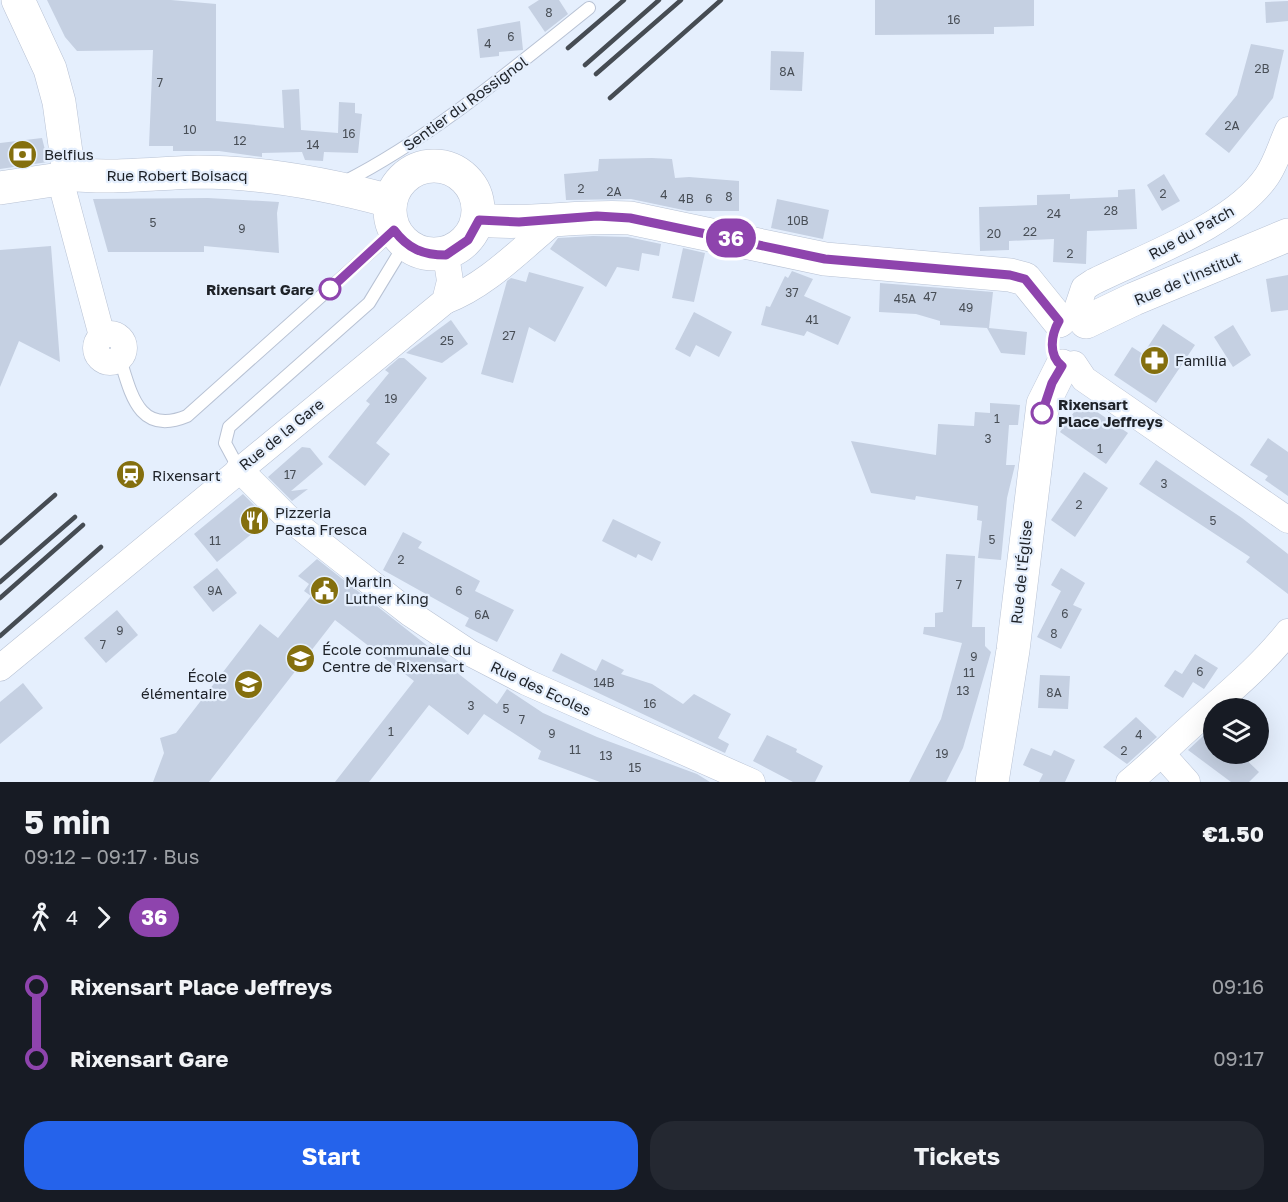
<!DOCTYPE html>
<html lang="en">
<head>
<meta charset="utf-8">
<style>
  :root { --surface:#171b24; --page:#242831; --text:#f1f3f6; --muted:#9ea1a6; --accent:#2563eb }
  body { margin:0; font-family:"Golos Text",sans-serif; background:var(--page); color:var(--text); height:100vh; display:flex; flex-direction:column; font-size:22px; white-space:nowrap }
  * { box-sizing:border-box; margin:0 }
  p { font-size:20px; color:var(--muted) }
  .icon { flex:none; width:33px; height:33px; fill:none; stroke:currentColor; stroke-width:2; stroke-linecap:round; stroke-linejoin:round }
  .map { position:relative; height:782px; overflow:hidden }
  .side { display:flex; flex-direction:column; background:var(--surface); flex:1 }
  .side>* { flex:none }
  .badge { padding:0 12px; border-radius:20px; font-size:21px; line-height:39px }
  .controls { position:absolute; left:1203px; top:698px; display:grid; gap:12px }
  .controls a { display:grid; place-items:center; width:66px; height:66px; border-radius:50%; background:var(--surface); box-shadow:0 6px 24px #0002; font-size:30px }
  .map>.badge { position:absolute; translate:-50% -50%; box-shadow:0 0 0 3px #fff }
  .legs { display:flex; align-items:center; gap:9px; height:66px; padding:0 24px; font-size:20px }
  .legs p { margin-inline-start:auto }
  .overview { display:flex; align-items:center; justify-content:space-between; height:102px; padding:0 24px }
  h1 { font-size:33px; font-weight:700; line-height:45px }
  .action { display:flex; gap:12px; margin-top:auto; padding:12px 24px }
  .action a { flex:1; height:69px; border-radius:24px; background:var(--accent); color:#fff; font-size:24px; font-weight:700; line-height:69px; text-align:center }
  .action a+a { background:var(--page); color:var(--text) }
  ul { padding:0 24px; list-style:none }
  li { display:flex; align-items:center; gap:21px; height:72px; font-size:22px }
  li i { display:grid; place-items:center; width:9px; height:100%; margin:0 8px; background:currentColor }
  li i::after { content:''; width:15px; height:15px; margin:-8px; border:4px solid; border-radius:50%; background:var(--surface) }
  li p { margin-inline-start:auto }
  li:first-child i { background:linear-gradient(#0000 50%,currentColor 0) }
  li:last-child i { background:linear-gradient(currentColor 50%,#0000 0) }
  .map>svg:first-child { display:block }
  .building { fill:#c5d0e2 }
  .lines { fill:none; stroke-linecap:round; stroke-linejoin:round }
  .lane-casing { stroke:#b8c2d4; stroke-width:14 }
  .street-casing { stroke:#b8c2d4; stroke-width:27 }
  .secondary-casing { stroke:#b8c2d4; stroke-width:34 }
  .lane { stroke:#fff; stroke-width:12 }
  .street { stroke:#fff; stroke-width:26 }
  .secondary { stroke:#fff; stroke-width:33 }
  .rail { stroke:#464c53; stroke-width:4.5 }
  .line-1-casing { stroke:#fff; stroke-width:14 }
  .line-1 { stroke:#8e44ad; stroke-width:9 }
  .stop-1-dot { fill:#fff; stroke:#8e44ad; stroke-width:3 }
  .labels { text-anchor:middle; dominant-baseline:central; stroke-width:4.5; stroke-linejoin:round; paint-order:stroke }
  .number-label { font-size:12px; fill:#484e56 }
  .street-label { font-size:15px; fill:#1e2228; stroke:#e5effd }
  .poi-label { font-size:15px; fill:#1e2228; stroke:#e5effd; text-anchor:start }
  .stop-label { font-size:15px; font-weight:bold; fill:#1e2228; stroke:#e5effd; text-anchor:end }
</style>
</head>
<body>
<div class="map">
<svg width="1288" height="782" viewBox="0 0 1288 782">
  <rect width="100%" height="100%" fill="#e5effd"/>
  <!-- building -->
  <g class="building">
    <polygon points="47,0 171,0 216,4 216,121 284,128 282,90 299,89 301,130 338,133 339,102 355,103 355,113 362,114 358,153 324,152 323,161 305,160 302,152 262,153 262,157 219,151 173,151 173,146 149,146 153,50 77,51 65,37"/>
    <polygon points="539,0 559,0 568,14 545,32 528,7"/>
    <polygon points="875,0 1034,0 1034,26 994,27 994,34 875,35"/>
    <polygon points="1288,1 1288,21 1266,23 1265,2"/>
    <polygon points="520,21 523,50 499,52 499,56 480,58 477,29"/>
    <polygon points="1251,44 1284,50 1273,98 1229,153 1205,134 1237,95"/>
    <polygon points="771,51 804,52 802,91 770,90"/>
    <polygon points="42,138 48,162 0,169 0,143"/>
    <polygon points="652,158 672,159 675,178 689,177 739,181 739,211 688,211 631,199 566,200 564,174 598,171 599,159"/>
    <polygon points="1164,174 1180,201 1162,211 1147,185"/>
    <polygon points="1135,189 1137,229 1087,231 1086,264 1053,262 1054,239 1009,241 1009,250 980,251 979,207 1037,205 1037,195 1070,194 1070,199 1118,197 1118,190"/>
    <polygon points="208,198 279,202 277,213 279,253 204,246 204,252 108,252 93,199"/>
    <polygon points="777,199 829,210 823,239 771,228"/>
    <polygon points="593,236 628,237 661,244 659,256 642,253 639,271 617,267 606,287 550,249 558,238"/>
    <polygon points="51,246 60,362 19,341 0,387 0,250"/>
    <polygon points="683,248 705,253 694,302 672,298"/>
    <polygon points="792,271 813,279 804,296 851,317 838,345 807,331 804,336 761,325 766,306 770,307 785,276 788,278"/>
    <polygon points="529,272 584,287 555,342 529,327 513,383 481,374 507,281 511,278 526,282"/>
    <polygon points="1288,275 1288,310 1271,312 1266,279"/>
    <polygon points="880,283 993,292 989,328 1027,332 1025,355 1001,353 987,328 940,325 940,321 916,314 879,312"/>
    <polygon points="694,312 732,332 719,357 696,345 690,357 675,349"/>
    <polygon points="451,320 468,344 442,363 406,353"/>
    <polygon points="1163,324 1195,345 1156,403 1114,375 1132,347 1143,354"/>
    <polygon points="1233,325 1251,355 1233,367 1214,337"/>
    <polygon points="399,358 404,358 427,378 376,443 390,454 365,486 328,457 370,404 366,401 389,373 385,370"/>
    <polygon points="990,403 1020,405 1018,425 1009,425 1006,465 1015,465 1007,498 1001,560 978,558 982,521 977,520 978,506 916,496 915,500 871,493 851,441 936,455 938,424 974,426 975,412 990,413"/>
    <polygon points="1079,405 1087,405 1128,433 1106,464 1060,432"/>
    <polygon points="1268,438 1288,452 1288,496 1265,480 1268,476 1250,465"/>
    <polygon points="302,447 310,448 323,464 291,491 308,489 292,501 268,477"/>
    <polygon points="1156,460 1242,518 1288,554 1288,594 1246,562 1250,557 1139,484"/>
    <polygon points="1084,472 1108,488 1075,537 1051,520"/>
    <polygon points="243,494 269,520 217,562 194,534"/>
    <polygon points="613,519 661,542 652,561 638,554 636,558 602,541"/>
    <polygon points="403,532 422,542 418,548 480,581 475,591 514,610 497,642 465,626 469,618 383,570"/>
    <polygon points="946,554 975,556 972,627 985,627 985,646 991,652 963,748 946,782 909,782 941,719 962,643 923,634 924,627 935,627 935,613 943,612"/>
    <polygon points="317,559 457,669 455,671 497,704 507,689 543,713 597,737 697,774 710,782 600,782 538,759 541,751 484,714 468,735 429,705 369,782 335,782 414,681 335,620 209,782 153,782 164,753 160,738 176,733 260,624 278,638 311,596 304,591 309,584 298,576"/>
    <polygon points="217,568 237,593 213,612 193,587"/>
    <polygon points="1061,568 1085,583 1073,605 1082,609 1061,649 1037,637 1061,591 1051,585"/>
    <polygon points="117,610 138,635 106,663 84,638"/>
    <polygon points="561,653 596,671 602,659 624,670 621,674 652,684 683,704 694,694 731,714 718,738 729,744 725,753 552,671"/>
    <polygon points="1195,654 1218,668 1204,689 1193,682 1183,698 1164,686 1175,670 1182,674"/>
    <polygon points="1040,675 1070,676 1068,709 1038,708"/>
    <polygon points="23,683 43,708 0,744 0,702"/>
    <polygon points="1136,717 1157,737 1127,764 1103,747"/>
    <polygon points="1214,726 1214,753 1239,753 1259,772 1249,782 1231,782 1188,750"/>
    <polygon points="767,735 797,749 796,752 823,766 815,782 793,782 753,761"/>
    <polygon points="1031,748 1051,756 1054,750 1075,760 1065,782 1039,782 1043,774 1023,765"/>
  </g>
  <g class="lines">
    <defs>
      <g id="lane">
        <path d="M 344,182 C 429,139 514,68 589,8"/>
        <path d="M 120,359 C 131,394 139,436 187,416 L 395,230"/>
        <polyline points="239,469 225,443 229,427 369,303 400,252 409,245"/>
      </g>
      <g id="street">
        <polyline points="60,179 102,336"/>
        <path d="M 445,301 C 486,286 521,249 555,221"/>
        <path d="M 1076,312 L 1084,288 L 1093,282 C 1145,256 1234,225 1267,176 C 1276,163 1281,145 1288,130"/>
        <circle cx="110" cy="348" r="14"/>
        <polyline points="1074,364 1084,379 1288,520"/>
        <polyline points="239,469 286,516 343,561 411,614 470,653 526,682 752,782"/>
        <polyline points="0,668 445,301 450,281 446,255"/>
        <polyline points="1162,754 1187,782"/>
        <path d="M 1129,782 C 1150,765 1168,747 1188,729 C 1223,697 1258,670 1288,632"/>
      </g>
      <g id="secondary">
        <polyline points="18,0 50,69 59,102 69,174"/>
        <circle cx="434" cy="210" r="44"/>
        <path d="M 0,188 L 60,179 L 69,174 C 111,179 156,173 198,172 C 263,172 328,184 390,201"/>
        <path d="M 479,220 C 530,225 580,215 630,218 L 825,259 L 1010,275 L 1025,279 L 1059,321"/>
        <polyline points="1086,322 1134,299 1288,235"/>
        <polyline points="992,782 1013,650 1043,404 1062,366"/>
      </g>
    </defs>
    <!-- lane casing -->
    <use href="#lane" class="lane-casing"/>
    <!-- street casing -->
    <use href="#street" class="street-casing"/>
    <!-- secondary casing -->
    <use href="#secondary" class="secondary-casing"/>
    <!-- lane -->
    <use href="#lane" class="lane"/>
    <!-- street -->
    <use href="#street" class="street"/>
    <!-- secondary -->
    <use href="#secondary" class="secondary"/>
    <!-- rail -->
    <g class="rail">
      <polyline points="568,48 624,0"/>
      <polyline points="585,65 659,0"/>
      <polyline points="596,74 681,0"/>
      <polyline points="610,98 721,0"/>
      <polyline points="0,543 55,495"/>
      <polyline points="0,582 75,517"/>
      <polyline points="0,598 83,525"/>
      <polyline points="0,636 101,547"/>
    </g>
  </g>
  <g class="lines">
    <defs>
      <path id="line-1" d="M 330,289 L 394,230 C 408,249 423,255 446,255 L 468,240 L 479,220 L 519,222 L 597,216 L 630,218 L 825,259 L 1010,275 L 1025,279 L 1059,321 C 1051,335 1048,355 1062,366 L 1052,383 L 1042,413"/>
    </defs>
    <!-- line-1 casing -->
    <use href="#line-1" class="line-1-casing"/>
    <!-- line-1 -->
    <use href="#line-1" class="line-1"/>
  </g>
  <!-- icons -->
  <defs>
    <symbol id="bank-disc" viewBox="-11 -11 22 22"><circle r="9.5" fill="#846f0e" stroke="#e5effd"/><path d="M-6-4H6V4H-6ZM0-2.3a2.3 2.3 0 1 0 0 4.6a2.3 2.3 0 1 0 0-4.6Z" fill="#fff"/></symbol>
    <symbol id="pharmacy-disc" viewBox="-11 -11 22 22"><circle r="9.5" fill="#846f0e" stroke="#e5effd"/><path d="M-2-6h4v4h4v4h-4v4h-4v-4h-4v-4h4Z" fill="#fff"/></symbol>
    <symbol id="station-disc" viewBox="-11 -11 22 22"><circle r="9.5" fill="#846f0e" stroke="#e5effd"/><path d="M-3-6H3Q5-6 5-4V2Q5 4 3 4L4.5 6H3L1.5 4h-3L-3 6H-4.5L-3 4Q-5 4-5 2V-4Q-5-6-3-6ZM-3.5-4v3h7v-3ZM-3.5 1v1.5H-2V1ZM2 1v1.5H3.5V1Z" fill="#fff"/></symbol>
    <symbol id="restaurant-disc" viewBox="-11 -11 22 22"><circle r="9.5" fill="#846f0e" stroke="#e5effd"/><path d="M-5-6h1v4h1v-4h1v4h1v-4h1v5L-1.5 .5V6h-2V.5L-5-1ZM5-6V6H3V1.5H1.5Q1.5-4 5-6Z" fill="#fff"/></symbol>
    <symbol id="civic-disc" viewBox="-11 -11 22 22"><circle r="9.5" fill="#846f0e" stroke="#e5effd"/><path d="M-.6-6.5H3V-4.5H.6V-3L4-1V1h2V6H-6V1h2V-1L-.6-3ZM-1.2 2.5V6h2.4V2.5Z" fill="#fff"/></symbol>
    <symbol id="school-disc" viewBox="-11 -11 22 22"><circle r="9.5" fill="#846f0e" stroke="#e5effd"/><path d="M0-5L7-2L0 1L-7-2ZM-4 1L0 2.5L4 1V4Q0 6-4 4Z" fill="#fff"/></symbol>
  </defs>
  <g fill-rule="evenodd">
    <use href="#bank-disc" x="6" y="138" width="33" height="33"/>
    <use href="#pharmacy-disc" x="1138" y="344" width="33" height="33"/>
    <use href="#station-disc" x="114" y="458" width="33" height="33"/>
    <use href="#restaurant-disc" x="238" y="504" width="33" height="33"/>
    <use href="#civic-disc" x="308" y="574" width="33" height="33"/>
    <use href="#school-disc" x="284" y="642" width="33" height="33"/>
    <use href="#school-disc" x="232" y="668" width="33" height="33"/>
  </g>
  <!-- markers -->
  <g class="stop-1-dot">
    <circle cx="330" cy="289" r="10"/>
    <circle cx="1042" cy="413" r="10"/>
  </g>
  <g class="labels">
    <!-- number labels -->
    <g class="number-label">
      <text x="549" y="12">8</text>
      <text x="954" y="19">16</text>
      <text x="511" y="36">6</text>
      <text x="488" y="43">4</text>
      <text x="1262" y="68">2B</text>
      <text x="787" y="71">8A</text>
      <text x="160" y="82">7</text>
      <text x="1232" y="125">2A</text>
      <text x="190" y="129">10</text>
      <text x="349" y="133">16</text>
      <text x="240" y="140">12</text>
      <text x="313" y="144">14</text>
      <text x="581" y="188">2</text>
      <text x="614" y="191">2A</text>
      <text x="1163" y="193">2</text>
      <text x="664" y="194">4</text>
      <text x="729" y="196">8</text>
      <text x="686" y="198">4B</text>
      <text x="709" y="198">6</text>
      <text x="1111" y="210">28</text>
      <text x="1054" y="213">24</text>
      <text x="798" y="220">10B</text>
      <text x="153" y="222">5</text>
      <text x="242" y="228">9</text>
      <text x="1030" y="231">22</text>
      <text x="994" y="233">20</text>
      <text x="1070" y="253">2</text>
      <text x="792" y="292">37</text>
      <text x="930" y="296">47</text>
      <text x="905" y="298">45A</text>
      <text x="966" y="307">49</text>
      <text x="812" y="319">41</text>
      <text x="509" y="335">27</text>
      <text x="447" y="340">25</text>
      <text x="391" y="398">19</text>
      <text x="997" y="418">1</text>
      <text x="988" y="438">3</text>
      <text x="1100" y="448">1</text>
      <text x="290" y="474">17</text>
      <text x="1164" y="483">3</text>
      <text x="1079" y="504">2</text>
      <text x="1213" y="520">5</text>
      <text x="992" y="539">5</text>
      <text x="215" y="540">11</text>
      <text x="401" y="559">2</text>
      <text x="959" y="584">7</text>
      <text x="215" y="590">9A</text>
      <text x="459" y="590">6</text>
      <text x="1065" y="613">6</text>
      <text x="482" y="614">6A</text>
      <text x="120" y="630">9</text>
      <text x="1054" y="633">8</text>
      <text x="103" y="644">7</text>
      <text x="974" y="656">9</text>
      <text x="1200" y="671">6</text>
      <text x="969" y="672">11</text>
      <text x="604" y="682">14B</text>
      <text x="963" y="690">13</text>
      <text x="1054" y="692">8A</text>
      <text x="650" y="703">16</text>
      <text x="471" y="705">3</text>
      <text x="506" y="708">5</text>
      <text x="522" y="719">7</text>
      <text x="391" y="731">1</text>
      <text x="552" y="733">9</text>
      <text x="1139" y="734">4</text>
      <text x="575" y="749">11</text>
      <text x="1124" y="750">2</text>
      <text x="942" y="753">19</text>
      <text x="606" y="755">13</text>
      <text x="635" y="767">15</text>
    </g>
    <!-- street labels -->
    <g class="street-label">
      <text transform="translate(465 103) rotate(-36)">Sentier du Rossignol</text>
      <text x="177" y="175">Rue Robert Boisacq</text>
      <text transform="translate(1191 232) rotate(-29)">Rue du Patch</text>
      <text transform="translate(1187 278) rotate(-23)">Rue de l'Institut</text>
      <text transform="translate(281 434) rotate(-39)">Rue de la Gare</text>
      <text transform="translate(1021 572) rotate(-84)">Rue de l'Église</text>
      <text transform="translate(541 688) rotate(25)">Rue des Ecoles</text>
    </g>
    <!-- poi labels -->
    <g class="poi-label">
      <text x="44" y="154">Belfius</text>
      <text x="1175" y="360">Familia</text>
      <text x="152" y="475">Rixensart</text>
      <text x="275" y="512">Pizzeria<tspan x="275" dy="17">Pasta Fresca</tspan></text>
      <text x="345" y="581">Martin<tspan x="345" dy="17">Luther King</tspan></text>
      <text x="322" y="649">École communale du<tspan x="322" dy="17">Centre de Rixensart</tspan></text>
      <text x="227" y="676" text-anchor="end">École<tspan x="227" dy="17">élémentaire</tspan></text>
    </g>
    <!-- stop labels -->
    <g class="stop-label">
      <text x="314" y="289">Rixensart Gare</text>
      <text x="1058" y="404" text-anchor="start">Rixensart<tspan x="1058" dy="17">Place Jeffreys</tspan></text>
    </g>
  </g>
</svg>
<div class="controls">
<a><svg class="icon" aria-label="layers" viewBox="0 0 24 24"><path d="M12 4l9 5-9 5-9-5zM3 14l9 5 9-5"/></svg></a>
</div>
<b class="badge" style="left:731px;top:238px;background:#8e44ad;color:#fff">36</b>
</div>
<section class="side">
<div class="overview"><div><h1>5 min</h1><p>09:12 – 09:17 · Bus</p></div><b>€1.50</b></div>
<div class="legs"><svg class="icon" aria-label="walk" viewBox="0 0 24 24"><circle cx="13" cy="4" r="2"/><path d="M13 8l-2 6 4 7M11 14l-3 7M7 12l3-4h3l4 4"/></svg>4<svg class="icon" aria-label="forward" viewBox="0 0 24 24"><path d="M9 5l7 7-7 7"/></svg><b class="badge" style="background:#8e44ad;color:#fff">36</b></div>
<ul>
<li><i style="color:#8e44ad"></i><b>Rixensart Place Jeffreys</b><p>09:16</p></li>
<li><i style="color:#8e44ad"></i><b>Rixensart Gare</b><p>09:17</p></li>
</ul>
<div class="action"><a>Start</a><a>Tickets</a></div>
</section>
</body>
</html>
